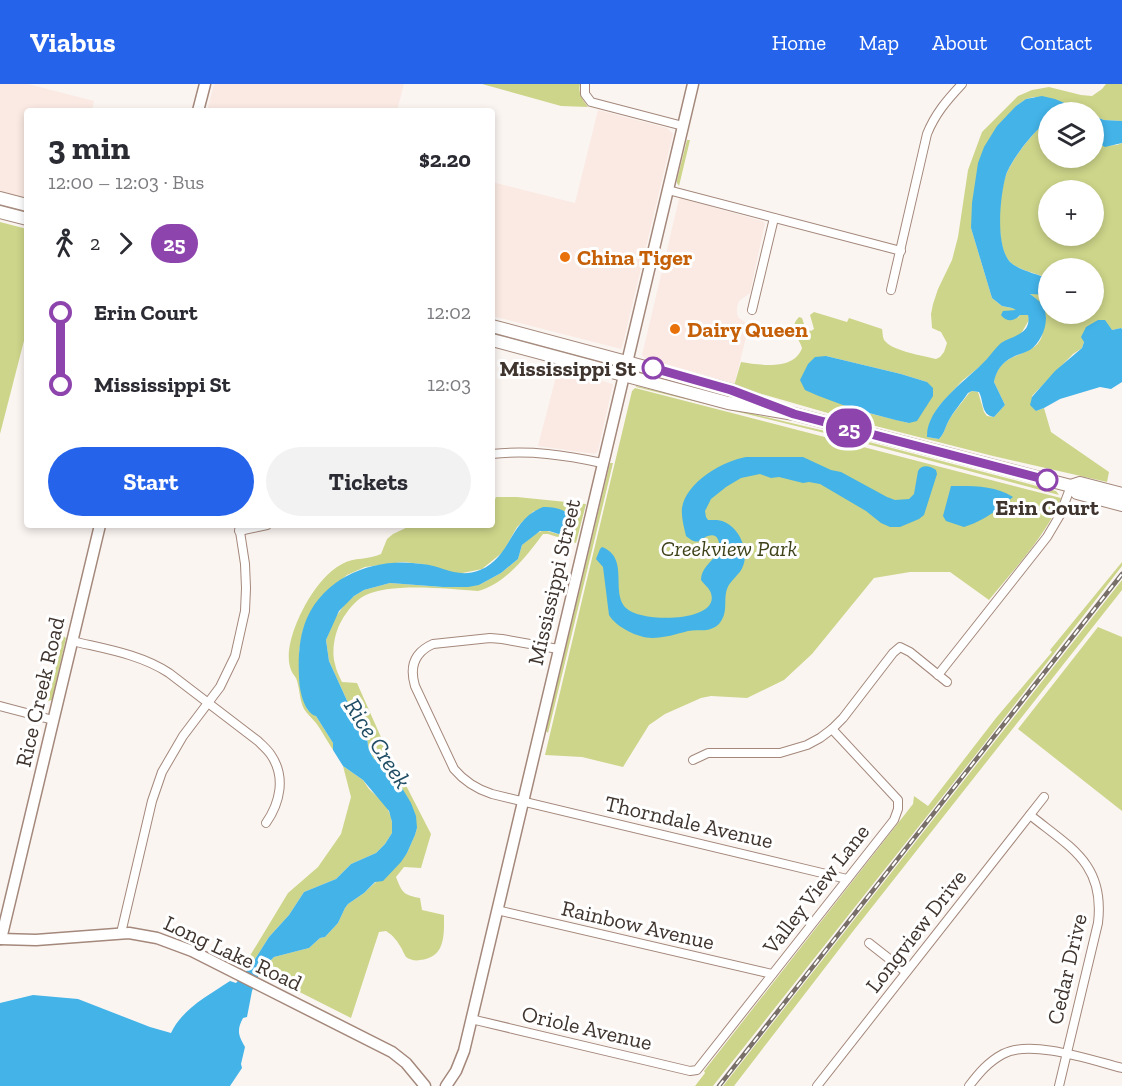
<!DOCTYPE html>
<html lang="en">
<head>
<meta charset="utf-8">
<style>
  :root { --surface:#fff; --page:#f2f2f3; --text:#2b2b33; --muted:#7c7c81; --accent:#2563eb }
  body { margin:0; font-family:"Zilla Slab",serif; background:var(--page); color:var(--text); height:100vh; display:flex; flex-direction:column; font-size:22px; white-space:nowrap }
  * { box-sizing:border-box; margin:0 }
  p { font-size:20px; color:var(--muted) }
  .icon { flex:none; width:33px; height:33px; fill:none; stroke:currentColor; stroke-width:2; stroke-linecap:round; stroke-linejoin:round }
  .map { position:relative; flex:1; overflow:hidden }
  .details { position:absolute; left:24px; top:24px; width:471px; height:420px; display:flex; flex-direction:column; background:var(--surface); border-radius:6px; box-shadow:0 3px 9px #0003 }
  .details>* { flex:none }
  .badge { padding:0 12px; border-radius:20px; font-size:21px; line-height:39px }
  .tools { position:absolute; left:1038px; top:18px; display:grid; gap:12px }
  .tools a { display:grid; place-items:center; width:66px; height:66px; border-radius:50%; background:var(--surface); box-shadow:0 3px 9px #0003; font-size:30px }
  .map>.badge { position:absolute; translate:-50% -50%; box-shadow:0 0 0 3px #fff }
  .legs { display:flex; align-items:center; gap:9px; height:66px; padding:0 24px; font-size:20px }
  .legs p { margin-inline-start:auto }
  .head { display:flex; align-items:center; justify-content:space-between; height:102px; padding:0 24px }
  h1 { font-size:33px; font-weight:700; line-height:45px }
  .cta { display:flex; gap:12px; margin-top:auto; padding:12px 24px }
  .cta a { flex:1; height:69px; border-radius:36px; background:var(--accent); color:#fff; font-size:24px; font-weight:700; line-height:69px; text-align:center }
  .cta a+a { background:var(--page); color:var(--text) }
  ul { padding:0 24px; list-style:none }
  li { display:flex; align-items:center; gap:21px; height:72px; font-size:22px }
  li i { display:grid; place-items:center; width:9px; height:100%; margin:0 8px; background:currentColor }
  li i::after { content:''; width:15px; height:15px; margin:-8px; border:4px solid; border-radius:50%; background:var(--surface) }
  li p { margin-inline-start:auto }
  li:first-child i { background:linear-gradient(#0000 50%,currentColor 0) }
  li:last-child i { background:linear-gradient(currentColor 50%,#0000 0) }
  header { display:flex; align-items:center; gap:36px; box-sizing:border-box; height:84px; padding:0 30px; background:var(--accent); color:#fff }
  header strong { font-size:28px }
  nav { display:flex; gap:33px; margin-inline-start:auto; font-size:21px }
  .map>svg:first-child { display:block }
  .built { fill:#faeae3 }
  .green { fill:#cdd58a; fill-rule:evenodd }
  .water { fill:#43b3e8 }
  .lines { fill:none; stroke-linecap:round; stroke-linejoin:round }
  .minor-casing { stroke:#a4887b; stroke-width:10 }
  .tertiary-casing { stroke:#a4887b; stroke-width:13 }
  .secondary-casing { stroke:#a4887b; stroke-width:14 }
  .minor { stroke:#fff; stroke-width:8 }
  .tertiary { stroke:#fff; stroke-width:10 }
  .secondary { stroke:#fff; stroke-width:12 }
  .rail-casing { stroke:#786f69; stroke-width:4.5 }
  .rail { stroke:#fff; stroke-width:2; stroke-dasharray:7; stroke-linecap:butt }
  .line-1-casing { stroke:#fff; stroke-width:14 }
  .line-1 { stroke:#8e44ad; stroke-width:9 }
  .food-dot { fill:#e8710a; stroke:#fff; stroke-width:2 }
  .stop-1-dot { fill:#fff; stroke:#8e44ad; stroke-width:3 }
  .labels { text-anchor:middle; dominant-baseline:central; stroke-width:6; stroke-linejoin:round; paint-order:stroke }
  .food-label { font-size:22px; font-weight:bold; fill:#c56008; stroke:#fff; text-anchor:start }
  .stop-label { font-size:22px; font-weight:bold; fill:#3f342e; stroke:#fff; text-anchor:end }
  .park-label { font-size:22px; font-style:italic; fill:#3f4218; stroke:#fff }
  .street-label { font-size:22px; fill:#3f342e; stroke:#fff }
  .water-label { font-size:24px; font-style:italic; fill:#214e65; stroke:#fff }
</style>
</head>
<body>
<header>
<strong>Viabus</strong>
<nav><a>Home</a><a>Map</a><a>About</a><a>Contact</a></nav>
</header>
<div class="map">
<svg width="1122" height="1002" viewBox="0 0 1122 1002">
  <rect width="100%" height="100%" fill="#fbf5f2"/>
  <!-- built -->
  <g class="built">
    <polygon points="0,0 28,0 94,17 92,27 27,27 27,115 0,108"/>
    <polygon points="214,0 404,0 397,27 207,27"/>
    <polygon points="598,26 667,44 673,50 623,260 621,265 492,232 492,98 575,119"/>
    <polygon points="680,114 762,137 765,139 750,209 739,217 737,223 737,230 739,234 749,241 734,302 653,279 653,276 645,274 642,271 679,115"/>
    <polygon points="558,285 613,300 598,367 595,370 538,362"/>
  </g>
  <!-- green -->
  <g class="green">
    <path d="M 482,0 L 580,0 C 578,9 582,15 588,23 L 561,22 Z"/>
    <path d="M 1106,0 L 1122,0 L 1122,37 L 1104,36 L 1094,32 L 1094,28 L 1086,28 L 1066,19 L 1034,13 L 1026,15 L 1016,22 L 971,144 L 992,214 L 1002,222 L 1016,225 L 1016,227 L 1014,227 L 1018,234 L 1020,231 L 1028,231 L 1029,236 L 1022,248 L 1018,252 L 1001,260 L 983,280 L 962,297 L 939,322 L 931,336 L 927,353 L 939,355 C 944,350 945,344 948,338 C 953,328 962,319 969,309 L 972,307 L 978,308 L 984,328 L 987,332 L 994,333 L 1005,321 L 994,298 C 1000,264 1034,276 1042,252 C 1043,247 1043,242 1043,238 C 1045,222 1042,220 1030,210 L 1031,209 L 1048,211 L 1048,230 L 1094,230 L 1094,184 L 1048,184 L 1048,194 L 1047,194 C 1036,189 1017,186 1009,177 C 995,159 999,111 1006,91 C 1012,75 1035,45 1048,37 L 1048,74 L 1094,74 L 1094,53 L 1102,62 L 1117,61 L 1122,59 L 1122,245 L 1121,244 L 1112,246 L 1084,258 L 1082,264 L 1073,270 L 1032,312 L 1036,327 L 1044,324 L 1051,348 L 1109,388 L 1107,398 L 993,372 L 852,336 L 734,302 L 741,278 C 760,281 794,287 802,264 C 798,252 788,244 799,233 L 802,234 L 805,243 L 811,247 L 814,245 L 810,231 L 814,228 L 847,238 L 849,234 L 882,245 C 883,249 882,255 886,258 C 894,267 924,272 936,275 L 940,273 L 944,268 L 947,259 L 941,248 L 932,244 L 931,230 L 933,220 L 938,205 L 952,176 L 958,153 L 968,86 L 982,48 L 1018,12 L 1032,6 L 1049,3 L 1081,11 L 1092,12 L 1102,5 ZM 1048,106 L 1094,106 L 1094,152 L 1048,152 ZM 826,272 L 901,290 L 927,298 L 909,339 L 860,327 Z"/>
    <polygon points="687,56 690,56 679,102 677,99 677,96"/>
    <polygon points="0,138 27,145 27,245 0,350"/>
    <polygon points="636,302 846,352 1056,407 1059,411 837,352 636,303"/>
    <path d="M 635,304 L 1061,414 C 1048,450 1013,486 989,516 L 950,488 L 910,488 L 874,494 L 812,570 L 784,596 L 747,614 L 711,612 L 701,614 L 665,630 L 649,641 L 623,683 L 582,673 L 545,671 L 632,307 Z"/>
    <polygon points="610,379 613,379 548,649 546,647"/>
    <path d="M 496,413 L 517,413 L 586,420 L 576,459 L 548,450 L 543,450 C 526,473 506,499 478,507 C 449,505 389,498 364,512 C 355,517 347,527 342,536 C 335,547 331,567 335,580 C 336,586 339,592 342,598 L 357,599 L 380,651 L 431,750 L 421,784 L 404,783 L 396,793 C 402,809 404,811 420,814 L 422,826 L 444,831 C 444,850 446,874 420,876 C 416,877 410,876 406,873 C 406,873 402,866 402,865 C 397,857 394,852 386,847 L 379,848 L 351,934 L 260,888 L 274,873 L 309,864 L 320,854 L 325,853 L 338,839 L 345,824 L 348,820 L 364,809 L 407,769 L 415,751 L 417,744 L 386,681 L 374,675 L 372,672 L 368,662 L 367,652 L 354,632 L 329,577 L 326,556 L 335,534 L 345,520 L 354,512 L 364,506 L 390,499 L 443,503 L 479,501 L 501,489 L 518,475 L 522,461 L 535,450 L 544,446 L 568,453 C 574,444 573,434 566,427 L 534,427 L 517,443 L 503,468 L 482,485 L 458,490 L 422,480 L 403,478 L 365,483 L 347,491 L 321,513 L 308,533 L 303,546 L 299,567 L 299,595 L 303,615 L 308,626 L 316,632 L 333,659 L 333,666 C 327,657 322,647 316,639 C 312,634 307,630 304,625 C 299,615 300,604 296,594 C 294,591 292,589 291,586 C 283,566 298,533 308,516 C 317,502 327,488 342,480 C 354,473 369,476 381,470 L 387,455 L 393,450 L 412,441 L 492,441 L 492,423 Z"/>
    <polygon points="1122,478 1122,482 981,664 713,1002 695,1002 705,989 704,987 913,720 914,712 928,722 996,634 1052,568 1050,566"/>
    <polygon points="1122,496 1122,506 854,846 734,1002 723,1002"/>
    <polygon points="1098,543 1122,553 1122,727 1018,645"/>
    <polygon points="63,552 66,554 52,616 48,617"/>
    <polygon points="343,682 363,696 369,705 386,721 391,733 393,744 392,749 385,760 376,769 351,780 336,795 304,808 289,831 269,853 250,883 245,880 288,809 318,783 341,750 351,713"/>
  </g>
  <!-- water -->
  <g class="water">
    <path d="M 1042,12 L 1055,15 L 1086,28 L 1048,28 L 1048,37 C 1034,46 1012,75 1006,91 C 1000,112 995,161 1010,178 C 1017,185 1038,191 1048,194 L 1048,211 L 1030,210 C 1034,213 1038,216 1041,219 C 1052,233 1043,257 1030,266 C 1025,269 1018,270 1013,273 C 1002,278 996,287 994,298 L 1005,321 L 994,333 C 981,331 984,318 979,308 L 972,307 L 968,309 C 962,318 953,328 948,338 C 945,344 944,350 939,355 L 927,353 C 926,324 964,298 982,280 C 989,274 994,265 1001,259 C 1012,252 1032,250 1028,231 L 1020,231 C 1015,237 1007,239 1001,231 L 1003,227 L 1016,226 L 1012,224 L 1002,222 L 992,214 L 971,144 L 972,119 L 978,79 L 984,63 L 997,42 L 1016,22 L 1026,15 Z"/>
    <path d="M 1094,32 L 1104,36 L 1122,37 L 1122,59 L 1105,63 C 1090,55 1093,47 1094,32 Z"/>
    <polygon points="1098,236 1105,236 1112,246 1121,244 1122,245 1122,298 1111,305 1100,303 1060,315 1044,324 1036,327 1030,321 1032,313 1055,287 1082,264 1084,258 1081,253 1086,243"/>
    <path d="M 826,272 L 901,290 L 927,298 L 933,304 L 933,312 L 917,337 L 909,339 C 873,331 838,321 805,306 L 800,296 L 808,280 L 815,273 Z"/>
    <path d="M 746,373 L 803,373 L 831,386 L 841,388 L 887,413 L 895,416 L 909,415 L 914,410 L 918,387 C 922,380 930,382 936,386 L 937,390 L 924,431 L 919,435 L 900,443 L 890,443 L 881,439 L 866,427 L 820,400 L 809,398 L 803,399 L 779,393 L 771,394 L 760,390 L 741,394 L 726,403 L 711,415 L 705,427 L 706,433 L 708,436 C 711,436 714,436 717,436 C 737,438 750,465 743,482 C 740,491 730,496 727,505 C 723,517 729,528 719,540 C 710,549 699,545 688,547 C 677,550 664,554 652,554 C 638,554 616,543 609,531 L 603,483 L 596,475 L 600,465 L 602,463 C 630,474 610,508 626,524 C 642,540 725,538 710,507 C 708,503 703,499 701,496 C 701,485 711,477 719,469 C 720,462 720,448 708,452 C 705,452 703,456 700,457 C 694,459 690,455 686,452 C 684,443 681,433 682,424 C 686,398 723,377 746,373 Z"/>
    <path d="M 951,402 C 973,402 994,401 1013,413 C 998,426 983,437 964,443 L 946,437 L 943,432 Z"/>
    <path d="M 543,423 C 562,422 583,432 568,453 L 549,447 L 540,447 L 522,461 L 518,475 L 501,489 L 479,501 L 468,503 L 443,503 L 390,499 L 364,506 L 354,512 L 339,527 L 326,556 L 329,577 L 354,632 L 367,652 L 368,662 L 372,672 L 374,675 L 386,681 L 393,689 L 411,719 L 416,732 L 417,744 L 415,751 L 407,769 L 401,778 L 383,797 L 375,798 L 364,809 L 348,820 L 345,824 L 338,839 L 325,853 L 320,854 L 309,864 L 274,873 L 265,882 L 260,888 L 252,907 L 247,933 L 243,934 C 236,947 239,952 245,963 L 241,980 L 242,984 L 230,1002 L 0,1002 L 0,919 L 33,911 L 78,915 L 150,943 L 171,949 C 182,925 209,911 230,897 L 236,899 L 250,883 L 269,853 L 289,831 L 304,808 L 336,795 L 351,780 L 376,769 L 385,760 L 392,749 L 392,738 L 389,727 L 363,696 L 343,682 L 333,666 L 333,659 L 316,632 C 304,629 299,605 299,593 C 298,574 299,552 307,534 C 327,490 377,473 422,480 C 444,482 457,495 480,486 C 512,473 509,436 543,423 Z"/>
  </g>
  <g class="lines">
    <defs>
      <g id="minor">
        <polyline points="585,0 585,10 591,18 683,42"/>
        <polyline points="668,106 901,167"/>
        <path d="M 891,206 L 927,50 C 935,30 947,16 962,0"/>
        <polyline points="752,226 774,134"/>
        <path d="M 492,370 C 530,366 565,371 602,379"/>
        <polyline points="239,447 267,441"/>
        <path d="M 72,557 C 105,565 140,570 169,589 L 258,657 C 262,661 268,666 271,671 C 286,693 280,719 266,739"/>
        <path d="M 558,565 L 502,555 L 490,554 L 433,560 C 415,568 409,582 415,602 L 454,685 C 465,698 476,705 492,710 L 847,795"/>
        <polyline points="938,591 1047,453 1060,431 1071,402"/>
        <polyline points="0,622 53,636"/>
        <polyline points="693,676 708,669 780,669 807,661 820,654 832,645 843,634 893,569 900,563 910,568 947,598"/>
        <path d="M 1030,731 C 1071,764 1105,780 1098,839 L 1059,1002"/>
        <polyline points="497,826 772,890"/>
        <polyline points="121,849 152,717 162,688 183,652 220,603 235,572 245,527 246,504 245,480 239,441"/>
        <polyline points="869,859 906,888"/>
        <polyline points="471,935 690,987 697,986 894,736 898,725 898,716 832,645"/>
        <polyline points="817,1002 1044,713"/>
        <path d="M 969,1002 C 979,989 988,978 1003,970 C 1031,955 1091,976 1122,984"/>
      </g>
      <g id="tertiary">
        <polyline points="198,27 205,0"/>
        <polyline points="0,855 36,856 129,849 157,854 192,867 392,968 406,979 425,1002"/>
        <polyline points="1,855 100,441"/>
        <polyline points="446,1002 456,987 464,967 693,0"/>
      </g>
      <g id="secondary">
        <polyline points="0,114 27,121"/>
        <polyline points="0,128 27,135"/>
        <polyline points="492,242 731,306 767,320"/>
        <polyline points="492,256 728,319 794,330 1071,402 1077,409 1122,421"/>
        <polyline points="1071,402 1080,399 1122,410"/>
      </g>
    </defs>
    <!-- minor casing -->
    <use href="#minor" class="minor-casing"/>
    <!-- tertiary casing -->
    <use href="#tertiary" class="tertiary-casing"/>
    <!-- secondary casing -->
    <use href="#secondary" class="secondary-casing"/>
    <!-- minor -->
    <use href="#minor" class="minor"/>
    <!-- tertiary -->
    <use href="#tertiary" class="tertiary"/>
    <!-- secondary -->
    <use href="#secondary" class="secondary"/>
    <defs>
      <polyline id="rail" points="719,1002 1122,490"/>
    </defs>
    <!-- rail casing -->
    <use href="#rail" class="rail-casing"/>
    <!-- rail -->
    <use href="#rail" class="rail"/>
  </g>
  <g class="lines">
    <defs>
      <polyline id="line-1" points="653,284 731,306 794,330 1047,396"/>
    </defs>
    <!-- line-1 casing -->
    <use href="#line-1" class="line-1-casing"/>
    <!-- line-1 -->
    <use href="#line-1" class="line-1"/>
  </g>
  <!-- markers -->
  <g class="food-dot">
    <circle cx="565" cy="173" r="6"/>
    <circle cx="675" cy="245" r="6"/>
  </g>
  <g class="stop-1-dot">
    <circle cx="653" cy="284" r="10"/>
    <circle cx="1047" cy="396" r="10"/>
  </g>
  <g class="labels">
    <!-- food labels -->
    <g class="food-label">
      <text x="577" y="173">China Tiger</text>
      <text x="687" y="245">Dairy Queen</text>
    </g>
    <!-- stop labels -->
    <g class="stop-label">
      <text x="636" y="284">Mississippi St</text>
      <text x="1047" y="423" text-anchor="middle">Erin Court</text>
    </g>
    <!-- park labels -->
    <g class="park-label">
      <text x="729" y="464">Creekview Park</text>
    </g>
    <!-- street labels -->
    <g class="street-label">
      <text transform="translate(554 498) rotate(-77)">Mississippi Street</text>
      <text transform="translate(40 608) rotate(-77)">Rice Creek Road</text>
      <text transform="translate(689 738) rotate(13)">Thorndale Avenue</text>
      <text transform="translate(816 805) rotate(-52)">Valley View Lane</text>
      <text transform="translate(638 841) rotate(13)">Rainbow Avenue</text>
      <text transform="translate(916 847) rotate(-52)">Longview Drive</text>
      <text transform="translate(233 869) rotate(25)">Long Lake Road</text>
      <text transform="translate(1067 885) rotate(-77)">Cedar Drive</text>
      <text transform="translate(587 944) rotate(13)">Oriole Avenue</text>
    </g>
    <!-- water labels -->
    <g class="water-label">
      <text transform="translate(378 659) rotate(57)">Rice Creek</text>
    </g>
  </g>
</svg>
<div class="tools">
<a><svg class="icon" aria-label="layers" viewBox="0 0 24 24"><path d="M12 4l9 5-9 5-9-5zM3 14l9 5 9-5"/></svg></a>
<a>+</a>
<a>−</a>
</div>
<b class="badge" style="left:849px;top:344px;background:#8e44ad;color:#fff">25</b>
<section class="details">
<div class="head"><div><h1>3 min</h1><p>12:00 – 12:03 · Bus</p></div><b>$2.20</b></div>
<div class="legs"><svg class="icon" aria-label="walk" viewBox="0 0 24 24"><circle cx="13" cy="4" r="2"/><path d="M13 8l-2 6 4 7M11 14l-3 7M7 12l3-4h3l4 4"/></svg>2<svg class="icon" aria-label="forward" viewBox="0 0 24 24"><path d="M9 5l7 7-7 7"/></svg><b class="badge" style="background:#8e44ad;color:#fff">25</b></div>
<ul>
<li><i style="color:#8e44ad"></i><b>Erin Court</b><p>12:02</p></li>
<li><i style="color:#8e44ad"></i><b>Mississippi St</b><p>12:03</p></li>
</ul>
<div class="cta"><a>Start</a><a>Tickets</a></div>
</section>
</div>
</body>
</html>
